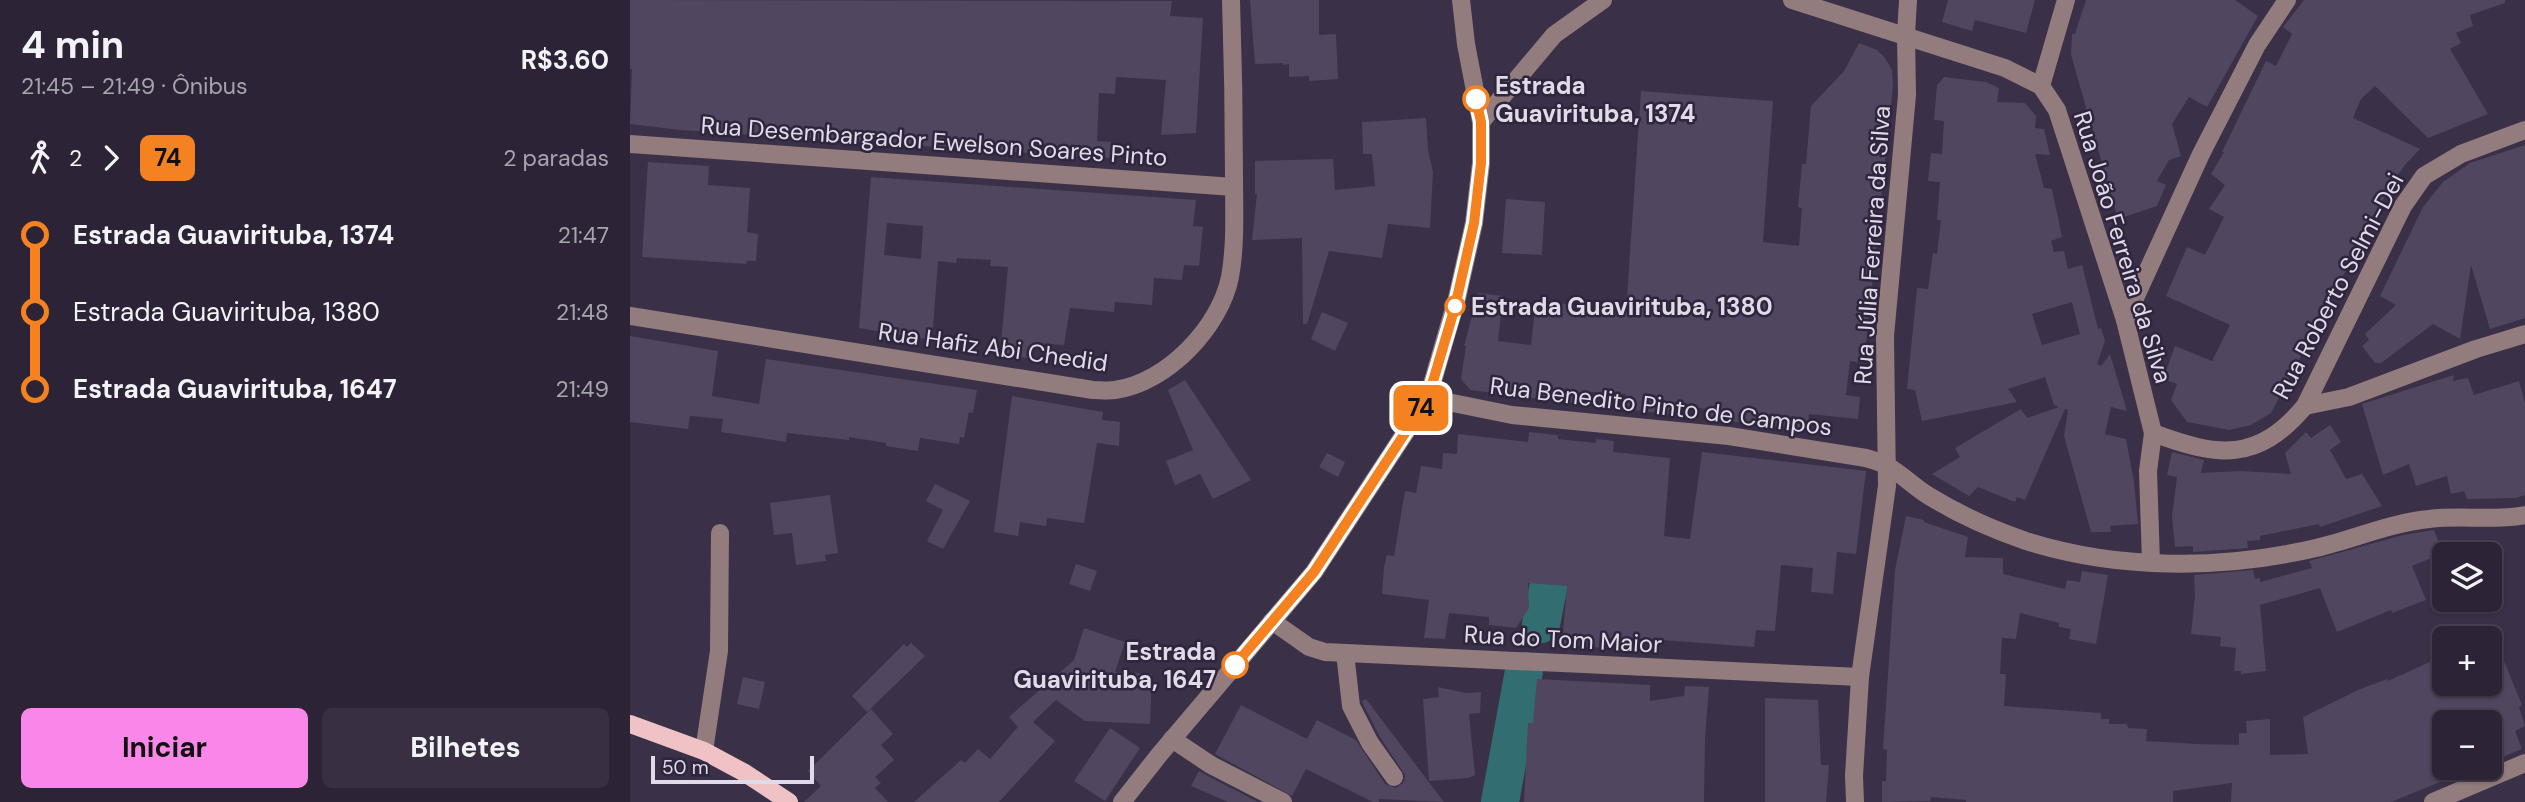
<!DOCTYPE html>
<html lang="pt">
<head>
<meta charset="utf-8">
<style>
  :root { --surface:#2c2436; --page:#383042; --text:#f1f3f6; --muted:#a6a4ad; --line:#484151; --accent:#f987e9 }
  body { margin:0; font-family:"DM Sans",sans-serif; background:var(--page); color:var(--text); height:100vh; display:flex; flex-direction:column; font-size:26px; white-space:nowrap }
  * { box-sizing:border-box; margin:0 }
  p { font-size:23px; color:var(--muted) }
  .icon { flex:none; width:38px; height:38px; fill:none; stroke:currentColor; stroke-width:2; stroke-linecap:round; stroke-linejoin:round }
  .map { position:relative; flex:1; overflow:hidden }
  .details { display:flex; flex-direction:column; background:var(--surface); width:630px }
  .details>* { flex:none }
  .badge { padding:0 14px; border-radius:10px; font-size:24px; line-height:46px }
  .buttons { position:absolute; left:1802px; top:542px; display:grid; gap:14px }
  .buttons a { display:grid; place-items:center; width:70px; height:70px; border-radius:10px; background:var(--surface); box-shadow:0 2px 5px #0004,0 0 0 2px var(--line); font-size:35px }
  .scale { position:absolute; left:21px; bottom:18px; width:163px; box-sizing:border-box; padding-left:7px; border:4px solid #e0dae9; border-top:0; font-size:19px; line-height:24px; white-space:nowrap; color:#e0dae9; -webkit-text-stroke:5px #2f263d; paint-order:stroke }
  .map>.badge { position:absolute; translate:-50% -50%; box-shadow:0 0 0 4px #fff }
  .legs { display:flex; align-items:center; gap:10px; height:77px; padding:0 21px; font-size:23px }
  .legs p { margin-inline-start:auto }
  .summary { display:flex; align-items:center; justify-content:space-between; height:119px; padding:0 21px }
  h1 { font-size:38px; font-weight:700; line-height:52px }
  .button { display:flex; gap:14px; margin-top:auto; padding:14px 21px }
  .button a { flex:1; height:80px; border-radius:10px; background:var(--accent); color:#111; font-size:28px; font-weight:700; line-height:80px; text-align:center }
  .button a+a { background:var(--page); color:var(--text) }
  ul { padding:0 21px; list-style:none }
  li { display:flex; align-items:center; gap:24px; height:77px; font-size:26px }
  li i { display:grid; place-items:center; width:10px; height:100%; margin:0 9px; background:currentColor }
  li i::after { content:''; width:18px; height:18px; margin:-9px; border:5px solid; border-radius:50%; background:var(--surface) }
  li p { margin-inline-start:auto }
  li:first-child i { background:linear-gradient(#0000 50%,currentColor 0) }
  li:last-child i { background:linear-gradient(currentColor 50%,#0000 0) }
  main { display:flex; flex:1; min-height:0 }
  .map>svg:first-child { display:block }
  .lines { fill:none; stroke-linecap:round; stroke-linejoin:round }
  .river { stroke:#326d72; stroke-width:38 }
  .building { fill:#50465f; fill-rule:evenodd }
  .minor { stroke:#927c7d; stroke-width:18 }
  .major { stroke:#efc2c5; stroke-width:18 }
  .line-1-casing { stroke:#fff; stroke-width:16 }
  .line-1 { stroke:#f58220; stroke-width:10 }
  .stop-1-dot { fill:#fff; stroke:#f58220; stroke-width:3.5 }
  .labels { text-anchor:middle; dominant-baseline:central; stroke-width:5; stroke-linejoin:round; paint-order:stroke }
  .stop-label { font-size:24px; font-weight:bold; fill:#e0dae9; stroke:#2f263d; text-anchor:start }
  .street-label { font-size:24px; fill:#e0dae9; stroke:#2f263d }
</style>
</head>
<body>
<main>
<section class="details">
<div class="summary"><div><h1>4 min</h1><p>21:45 – 21:49 · Ônibus</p></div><b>R$3.60</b></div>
<div class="legs"><svg class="icon" aria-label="walk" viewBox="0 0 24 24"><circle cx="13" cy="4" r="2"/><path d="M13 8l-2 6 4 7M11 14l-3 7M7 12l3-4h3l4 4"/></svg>2<svg class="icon" aria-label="forward" viewBox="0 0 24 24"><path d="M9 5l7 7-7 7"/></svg><b class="badge" style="background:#f58220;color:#111">74</b><p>2 paradas</p></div>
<ul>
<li><i style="color:#f58220"></i><b>Estrada Guavirituba, 1374</b><p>21:47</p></li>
<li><i style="color:#f58220"></i><span>Estrada Guavirituba, 1380</span><p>21:48</p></li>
<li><i style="color:#f58220"></i><b>Estrada Guavirituba, 1647</b><p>21:49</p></li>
</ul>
<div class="button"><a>Iniciar</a><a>Bilhetes</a></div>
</section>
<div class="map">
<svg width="1895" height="802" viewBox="0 0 1895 802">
  <rect width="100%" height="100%" fill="#3a3048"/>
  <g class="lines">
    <!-- river -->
    <g class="river">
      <polyline points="911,624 929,534"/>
      <polyline points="870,802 894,671"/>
    </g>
  </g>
  <!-- building -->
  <g class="building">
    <polygon points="0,0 542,1 540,16 573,18 566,133 531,135 536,80 486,77 485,94 469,93 467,141 481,142 480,158 418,155 400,151 400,153 50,130 0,124 2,69 0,69"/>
    <polygon points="620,0 689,0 689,35 706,34 708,79 679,81 679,76 659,77 659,64 653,65 653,63 625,64"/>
    <polygon points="1318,0 1405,0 1396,33 1345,20 1342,31 1312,22"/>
    <polygon points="1456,0 1605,0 1628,16 1577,107 1559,97 1542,124 1551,156 1539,160 1527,181 1536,185 1527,206 1488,219 1441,55 1442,34 1445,34"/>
    <polygon points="1674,0 1875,0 1875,3 1840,15 1843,26 1826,33 1831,43 1820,49 1858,114 1798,138 1745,86 1731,99 1723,118 1790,149 1775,165 1762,183 1641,413 1621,425 1599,430 1557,422 1541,400 1547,384 1533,379 1545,346 1582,361 1600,325 1536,296 1557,247 1575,255 1594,217 1579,209 1595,185 1581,174 1594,152 1592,152 1636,61 1646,66 1662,34 1653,27"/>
    <polygon points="1229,43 1247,50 1255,58 1262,70 1263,86 1251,199 1244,198 1239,240 1247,240 1234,363 1220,361 1216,395 1230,397 1228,419 1179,414 1178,429 1076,419 1078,409 1044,406 1044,415 995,409 996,394 961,392 958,405 840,390 831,379 836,346 834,346 848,293 873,296 868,341 901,345 906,300 996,312 1011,91 1143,101 1133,242 1169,246 1172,208 1168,207 1169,196 1172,164 1176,164 1181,106 1214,71"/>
    <path d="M 1314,77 L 1356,82 L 1369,88 L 1367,102 L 1395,103 L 1406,116 L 1405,128 L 1414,129 L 1420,155 L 1405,154 L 1414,188 L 1422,189 L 1432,237 L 1421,241 L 1424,252 L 1434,251 L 1438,269 L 1452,265 L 1468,329 L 1471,328 L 1475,341 L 1467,364 L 1471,366 L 1480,354 L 1497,411 L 1481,407 L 1475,434 L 1496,439 L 1504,482 L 1508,524 L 1480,526 L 1481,532 L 1461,532 L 1434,436 L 1438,410 L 1435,409 L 1395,500 L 1387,497 L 1385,502 L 1348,487 L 1339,496 L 1302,474 L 1330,457 L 1325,448 L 1391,409 L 1397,418 L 1429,407 L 1424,405 L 1415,377 L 1378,389 L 1387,402 L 1292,421 L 1285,390 L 1277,389 L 1287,288 L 1298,289 L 1303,253 L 1307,254 L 1311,220 L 1307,220 L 1310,182 L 1298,181 L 1301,153 L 1312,154 L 1314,121 L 1304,120 L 1307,85 ZM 1442,302 L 1450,334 L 1412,345 L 1402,314 Z"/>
    <polygon points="796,118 798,150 803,172 800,228 758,224 752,258 699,251 677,324 673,324 672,238 622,240 627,194 625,194 625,161 703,159 705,190 745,186 742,154 733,154 732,122"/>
    <polygon points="1895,145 1895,318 1860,329 1841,265 1830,339 1803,324 1751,363 1745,363 1732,346 1739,340 1735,334 1766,305 1750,296 1793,207 1813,182 1840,163"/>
    <polygon points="18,162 79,166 78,185 120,188 117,232 128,234 126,261 117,261 116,264 12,257"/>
    <path d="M 241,177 L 566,200 L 563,226 L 573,227 L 569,266 L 554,265 L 552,280 L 524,278 L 522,305 L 485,302 L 484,312 L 440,308 L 434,345 L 404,343 L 403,359 L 370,354 L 378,267 L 360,266 L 361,260 L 327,258 L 326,263 L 308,261 L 302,340 L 229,328 ZM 257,223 L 293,226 L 291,259 L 254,255 Z"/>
    <polygon points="876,199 915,202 912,255 872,253"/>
    <polygon points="692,312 718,323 705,351 681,339"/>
    <polygon points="0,336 88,351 82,396 129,404 136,359 347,390 343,413 339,412 334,438 330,437 329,444 290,438 288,451 256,446 256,443 219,437 219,440 157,433 156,442 91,432 93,419 60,416 58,429 0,422"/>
    <polygon points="1824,375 1823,381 1838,378 1844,395 1889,381 1895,403 1895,495 1886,498 1837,499 1834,491 1821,494 1817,476 1786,486 1779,464 1753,475 1732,404"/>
    <polygon points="555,380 621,480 583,499 570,474 545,485 536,461 563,450 538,390"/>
    <polygon points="382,396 473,412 472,420 490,422 489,446 467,443 454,523 417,518 416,526 390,522 388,536 364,532"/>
    <polygon points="1700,425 1711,442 1700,450 1716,479 1732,474 1752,506 1690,527 1689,524 1630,536 1630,540 1617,541 1618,548 1563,552 1563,546 1545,547 1542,516 1547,477 1537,475 1542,452 1574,460 1571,473 1611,471 1661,474 1655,453 1676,432 1681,438"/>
    <polygon points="899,432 928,435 928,439 966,443 966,439 984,441 983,452 1040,458 1034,536 1060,539 1072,452 1236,471 1226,554 1207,552 1203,594 1181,592 1183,568 1151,565 1145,631 1126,630 1124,647 993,637 993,641 978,640 977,648 932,645 937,586 898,583 899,608 886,628 859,625 859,617 819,613 815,639 794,638 799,600 752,594 754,567 757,555 764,556 775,491 786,493 791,466 812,469 813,453 827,454 828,434 898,442"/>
    <polygon points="697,453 715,462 708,477 689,467"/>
    <polygon points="305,484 340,501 313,549 297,541 313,510 296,501"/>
    <polygon points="200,495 208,553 195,555 196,561 166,565 162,533 144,535 140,503"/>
    <polygon points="1276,516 1294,520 1294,522 1338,537 1335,557 1373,558 1373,574 1435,589 1437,580 1450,582 1452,571 1478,575 1466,644 1439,639 1441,629 1429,627 1429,623 1390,613 1386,639 1372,638 1370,674 1376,674 1374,706 1471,713 1471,719 1479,719 1479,724 1497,724 1498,728 1517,729 1516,741 1566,744 1609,745 1609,733 1617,733 1616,721 1640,719 1640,755 1678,754 1673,717 1728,690 1757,679 1758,681 1815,655 1815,684 1860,684 1861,629 1892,705 1889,707 1895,726 1885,731 1892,749 1860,762 1860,723 1815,723 1815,780 1761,802 1601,802 1602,783 1543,791 1543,802 1336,802 1336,800 1301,797 1300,801 1252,802 1252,781 1256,781 1257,750 1253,749 1265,570"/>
    <polygon points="1804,530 1810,546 1805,549 1806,556 1782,566 1796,600 1762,613 1761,610 1707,632 1690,588 1630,605 1636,671 1611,674 1611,671 1604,671 1606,648 1590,646 1591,637 1561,634 1565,595 1564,575 1623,570 1625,579 1630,578 1630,582 1682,568 1679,561 1773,535"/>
    <polygon points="446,564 467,571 460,591 439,584"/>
    <polygon points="454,628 495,642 485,672 522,674 520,724 455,721 426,700 403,722 425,741 369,802 284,802 331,760 335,763 348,749 360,759 388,727 379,717 444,660"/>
    <polygon points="281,643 295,656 237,712 222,696 274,644 277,647"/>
    <polygon points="113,677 135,682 129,709 107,704"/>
    <polygon points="907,679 1020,685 1020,701 1054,696 1055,686 1079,687 1075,738 1074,802 894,802 898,723 903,723"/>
    <polygon points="808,687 836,693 851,692 850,713 839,714 845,775 838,778 799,781 793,699 809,697"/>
    <polygon points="1135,698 1188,700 1191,765 1199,765 1196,802 1135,802"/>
    <polygon points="736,699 814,802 749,799 749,802 743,802 676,769 662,796 585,754 611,705 677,739 687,720 726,740 755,784 766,788 774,782 775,775 750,737 734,706 732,701"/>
    <polygon points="241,709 263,734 251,745 264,760 245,777 251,783 245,788 258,802 174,802 191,786 178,771"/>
    <polygon points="480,728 510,748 475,801 444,781"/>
    <polygon points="569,771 576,775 628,802 598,802 561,786"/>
  </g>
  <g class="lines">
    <!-- minor -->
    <g class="minor">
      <polyline points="1162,0 1375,68 1411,86 1427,110 1495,320 1523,433 1518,471 1521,562"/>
      <polyline points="1411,86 1436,0"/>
      <polyline points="851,122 924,35 973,0"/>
      <polyline points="0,144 604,187"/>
      <path d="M 0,316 L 463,390 C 470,390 478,391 485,390 C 537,383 590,327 600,277 C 606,244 604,209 604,176 C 604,117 603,59 601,0"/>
      <polyline points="1495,320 1571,154 1627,45 1657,0"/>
      <path d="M 798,398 L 882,415 L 1099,436 L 1236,458 C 1243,460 1250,462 1256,465 C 1272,474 1284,487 1299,496 C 1328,514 1364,530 1396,541 C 1488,570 1592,570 1686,548 C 1724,539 1760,523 1799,519 C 1831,515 1864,521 1895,515"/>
      <polyline points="1675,406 1719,397 1846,349 1895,334"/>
      <path d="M 1523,433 C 1588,457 1627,463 1675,406 L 1773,206 L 1794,176 L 1831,154 L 1895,130"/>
      <polyline points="642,621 679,647 695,652 1230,677"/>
      <polyline points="715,653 721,706 740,743 764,777"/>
      <polyline points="542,739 581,765 653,802"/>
      <polyline points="74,751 89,651 90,533"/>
      <polyline points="492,802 529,755 684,572 798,398 827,298 844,223 851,163 851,122 836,44 831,0"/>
      <polyline points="1225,802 1224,776 1230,677 1257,486 1255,336 1277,95 1276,35 1278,0"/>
      <polyline points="1803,802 1895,763"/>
    </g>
    <!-- major -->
    <polyline class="major" points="0,724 74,751 115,773 159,802"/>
  </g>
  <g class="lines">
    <defs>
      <polyline id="line-1" points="605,665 684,572 798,398 825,307 844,223 851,163 851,122 846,99"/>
    </defs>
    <!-- line-1 casing -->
    <use href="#line-1" class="line-1-casing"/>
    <!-- line-1 -->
    <use href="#line-1" class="line-1"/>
  </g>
  <!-- markers -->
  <g class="stop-1-dot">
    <circle cx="846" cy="99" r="12"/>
    <circle cx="825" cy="306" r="9"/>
    <circle cx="605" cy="665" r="12"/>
  </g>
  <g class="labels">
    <!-- stop labels -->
    <g class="stop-label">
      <text x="865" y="85">Estrada<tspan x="865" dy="28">Guavirituba, 1374</tspan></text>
      <text x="841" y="306">Estrada Guavirituba, 1380</text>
      <text x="586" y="651" text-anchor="end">Estrada<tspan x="586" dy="28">Guavirituba, 1647</tspan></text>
    </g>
    <!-- street labels -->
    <g class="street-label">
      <text transform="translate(304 141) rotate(4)">Rua Desembargador Ewelson Soares Pinto</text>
      <text transform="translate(1242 245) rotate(-86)">Rua Júlia Ferreira da Silva</text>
      <text transform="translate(1493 247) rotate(73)">Rua João Ferreira da Silva</text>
      <text transform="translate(1708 286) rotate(-62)">Rua Roberto Selmi-Dei</text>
      <text transform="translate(363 347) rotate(8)">Rua Hafiz Abi Chedid</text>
      <text transform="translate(1031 406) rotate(7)">Rua Benedito Pinto de Campos</text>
      <text transform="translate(933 639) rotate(3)">Rua do Tom Maior</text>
    </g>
  </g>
</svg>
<div class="buttons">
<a><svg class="icon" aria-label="layers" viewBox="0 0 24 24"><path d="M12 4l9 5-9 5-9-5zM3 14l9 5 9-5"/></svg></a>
<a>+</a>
<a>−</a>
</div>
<div class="scale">50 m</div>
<b class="badge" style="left:791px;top:408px;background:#f58220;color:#111">74</b>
</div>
</main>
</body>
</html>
